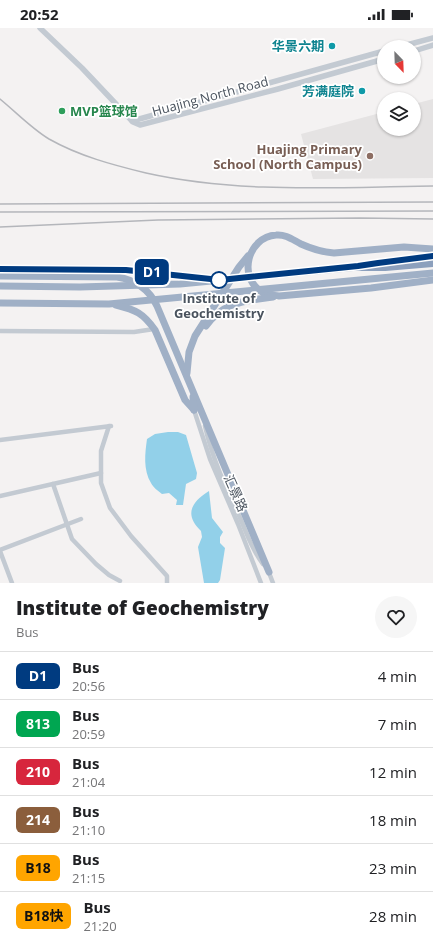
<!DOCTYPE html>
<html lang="en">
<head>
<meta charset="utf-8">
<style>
  :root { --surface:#fff; --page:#f6f6f6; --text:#202124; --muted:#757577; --line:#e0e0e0 }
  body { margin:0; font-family:"Open Sans","Noto Sans SC",sans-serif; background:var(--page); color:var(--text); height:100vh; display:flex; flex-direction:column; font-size:15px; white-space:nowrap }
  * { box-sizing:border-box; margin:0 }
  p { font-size:13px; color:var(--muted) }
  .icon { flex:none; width:22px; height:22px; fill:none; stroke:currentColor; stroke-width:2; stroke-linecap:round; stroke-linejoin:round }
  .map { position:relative; height:555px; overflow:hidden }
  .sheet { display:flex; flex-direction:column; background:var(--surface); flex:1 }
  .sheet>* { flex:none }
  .badge { padding:0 8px; border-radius:6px; font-size:14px; line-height:26px }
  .needle { width:26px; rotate:157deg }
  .controls { position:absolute; left:377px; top:12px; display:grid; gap:8px }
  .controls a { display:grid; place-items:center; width:44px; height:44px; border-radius:50%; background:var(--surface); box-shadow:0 1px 3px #0004; font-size:20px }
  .map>.badge { position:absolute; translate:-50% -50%; box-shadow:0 0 0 2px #fff }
  .round { display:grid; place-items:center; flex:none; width:42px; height:42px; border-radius:21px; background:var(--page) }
  .headline { display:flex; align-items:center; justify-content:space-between; height:68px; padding:0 16px }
  h1 { font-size:19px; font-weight:800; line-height:30px }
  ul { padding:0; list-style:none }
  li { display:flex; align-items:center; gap:12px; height:48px; padding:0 16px; border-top:1px solid var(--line) }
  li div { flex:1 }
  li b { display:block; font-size:15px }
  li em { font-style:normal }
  li .badge { min-width:44px; font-weight:700; text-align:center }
  .status { display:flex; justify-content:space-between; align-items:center; height:28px; padding:0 20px; background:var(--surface); direction:ltr }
  .status svg { height:11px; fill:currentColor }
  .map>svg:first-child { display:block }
  .education { fill:#e5e3e3 }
  .water { fill:#92d0e9 }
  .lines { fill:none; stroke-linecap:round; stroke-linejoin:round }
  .minor { stroke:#c3cad2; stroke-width:4.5 }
  .tertiary { stroke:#c3cad2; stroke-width:5.5 }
  .trunk { stroke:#a0b0c6; stroke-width:7 }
  .motorway { stroke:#8ca0bd; stroke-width:8 }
  .rail { stroke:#b4b6bb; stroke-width:1.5 }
  .line-casing { stroke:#fff; stroke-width:9 }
  .line { stroke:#003b80; stroke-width:6 }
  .culture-dot { fill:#0f9aa8; stroke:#fff; stroke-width:1.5 }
  .leisure-dot { fill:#2e9e5b; stroke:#fff; stroke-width:1.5 }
  .education-dot { fill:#8d6e63; stroke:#fff; stroke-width:1.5 }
  .stop-dot { fill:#fff; stroke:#003b80; stroke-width:2 }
  .labels { text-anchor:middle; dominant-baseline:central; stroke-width:3.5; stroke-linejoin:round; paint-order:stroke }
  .culture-label { font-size:13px; font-weight:bold; fill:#0d838f; stroke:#fff; text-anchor:end }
  .street-label { font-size:13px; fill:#4a535e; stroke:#fff }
  .leisure-label { font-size:13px; font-weight:bold; fill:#27864d; stroke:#fff; text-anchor:start }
  .education-label { font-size:13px; font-weight:bold; fill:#785e54; stroke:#fff; text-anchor:end }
  .stop-label { font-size:13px; font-weight:bold; fill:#4a535e; stroke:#fff }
</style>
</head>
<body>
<div class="status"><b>20:52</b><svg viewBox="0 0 49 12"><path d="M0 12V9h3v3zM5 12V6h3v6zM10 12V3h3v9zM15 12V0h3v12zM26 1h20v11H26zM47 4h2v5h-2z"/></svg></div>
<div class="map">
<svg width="433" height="555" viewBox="0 0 433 555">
  <rect width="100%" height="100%" fill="#f4f2f2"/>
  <!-- education -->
  <polygon class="education" points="433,71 433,150 313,151 301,106 384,84 384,101 414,101 414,76"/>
  <!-- water -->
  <g class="water">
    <path d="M 168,404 L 178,404 L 186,407 L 197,445 L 196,451 L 186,456 L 183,477 L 176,477 L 177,472 L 169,465 L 162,466 C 158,463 153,459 151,455 C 143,442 145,425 147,411 L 155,406 Z"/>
    <path d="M 209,463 L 212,490 L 223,504 L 220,509 L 220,515 L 225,520 L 220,552 L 218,555 L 204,555 L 198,519 L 202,509 L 201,503 C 184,487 191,474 209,463 Z"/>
  </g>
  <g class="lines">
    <!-- minor -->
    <g class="minor">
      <polyline points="0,241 126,242 209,251"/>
      <polyline points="0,303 134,304 154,301"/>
      <polyline points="194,382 210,431 238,496 261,555"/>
      <polyline points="109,398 101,423 101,455 110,480 131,508 167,548 167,555"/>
      <path d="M 205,398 C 212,430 226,460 240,490 C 247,506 252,522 263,536"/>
      <polyline points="0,412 111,398"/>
      <polyline points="53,456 72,511 96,536 109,547 120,553"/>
      <polyline points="0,468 101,445"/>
      <polyline points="0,522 81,491"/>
      <polyline points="0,523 12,555"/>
      <polyline points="268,542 273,555"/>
    </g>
    <!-- tertiary -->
    <g class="tertiary">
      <polyline points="40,0 82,40 133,94 140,97 278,61 384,31"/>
      <polyline points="399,19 433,10"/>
      <polyline points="414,23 433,17"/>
      <polyline points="132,93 384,23"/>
    </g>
    <!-- trunk -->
    <g class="trunk">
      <path d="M 433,221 L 404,219 L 334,225 C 322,224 312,221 301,216 C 293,212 286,206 276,207 C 248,209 237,249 262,264 C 267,267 273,267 279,268 L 371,260 L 433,252"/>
      <path d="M 0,248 L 117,249 C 136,252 149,261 157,278 L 269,544"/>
      <polyline points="0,258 80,259 180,256 358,239 378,235 433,228"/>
      <polyline points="0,275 109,276 433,245"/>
      <path d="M 116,277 C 136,282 143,285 155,302 L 185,372 L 194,382"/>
      <path d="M 206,298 C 224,273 246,273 273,269"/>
      <polyline points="187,345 189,324 195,308 239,239 248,228"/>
      <polyline points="193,369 194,382"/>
    </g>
    <!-- motorway -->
    <polyline class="motorway" points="358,239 385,239 433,235"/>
    <!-- rail -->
    <g class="rail">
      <path d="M 0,71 C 16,84 31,100 49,111 C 79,128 113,137 146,145 C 240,166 337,159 433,158"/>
      <polyline points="0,176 433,174"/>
      <polyline points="0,184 433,183"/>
      <polyline points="0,199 158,192 360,190 433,191"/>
    </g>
  </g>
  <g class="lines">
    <defs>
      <polyline id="line" points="0,241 126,242 220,252 358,238 378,235 433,228"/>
    </defs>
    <!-- line casing -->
    <use href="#line" class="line-casing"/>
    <!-- line -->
    <use href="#line" class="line"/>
  </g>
  <!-- markers -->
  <g class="culture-dot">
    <circle cx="332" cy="18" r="4"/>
    <circle cx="362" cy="63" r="4"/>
  </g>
  <circle class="leisure-dot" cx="62" cy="83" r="4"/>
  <circle class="education-dot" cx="370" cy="128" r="4"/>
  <circle class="stop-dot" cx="219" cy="252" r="8"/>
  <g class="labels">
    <!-- culture labels -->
    <g class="culture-label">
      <text x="324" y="18">华景六期</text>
      <text x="354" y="63">芳满庭院</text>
    </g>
    <!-- street labels -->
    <g class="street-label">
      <text transform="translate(210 68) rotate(-15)">Huajing North Road</text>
      <text transform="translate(236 465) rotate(66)">汇景路</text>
    </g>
    <!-- leisure labels -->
    <g class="leisure-label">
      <text x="70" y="83">MVP篮球馆</text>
    </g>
    <!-- education labels -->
    <g class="education-label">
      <text x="362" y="121">Huajing Primary<tspan x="362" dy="15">School (North Campus)</tspan></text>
    </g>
    <!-- stop labels -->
    <g class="stop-label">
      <text x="219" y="270">Institute of<tspan x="219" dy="15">Geochemistry</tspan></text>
    </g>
  </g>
</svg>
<div class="controls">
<a><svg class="needle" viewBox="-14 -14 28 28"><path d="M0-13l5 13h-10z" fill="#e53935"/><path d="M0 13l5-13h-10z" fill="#757577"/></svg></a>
<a><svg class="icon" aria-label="layers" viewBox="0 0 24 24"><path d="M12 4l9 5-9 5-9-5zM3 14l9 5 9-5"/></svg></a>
</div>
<b class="badge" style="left:152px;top:244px;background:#003b80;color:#fff">D1</b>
</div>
<section class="sheet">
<div class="headline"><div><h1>Institute of Geochemistry</h1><p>Bus</p></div><a class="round"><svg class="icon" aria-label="heart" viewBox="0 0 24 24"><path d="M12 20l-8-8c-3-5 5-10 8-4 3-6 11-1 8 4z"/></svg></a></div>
<ul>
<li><span class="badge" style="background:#003b80;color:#fff">D1</span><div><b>Bus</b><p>20:56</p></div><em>4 min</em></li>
<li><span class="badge" style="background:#00a651;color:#fff">813</span><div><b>Bus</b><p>20:59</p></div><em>7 min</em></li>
<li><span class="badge" style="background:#d7263d;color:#fff">210</span><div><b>Bus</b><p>21:04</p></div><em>12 min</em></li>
<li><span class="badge" style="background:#8b5e3c;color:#fff">214</span><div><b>Bus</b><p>21:10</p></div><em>18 min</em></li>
<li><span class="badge" style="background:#ffa500;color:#111">B18</span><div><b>Bus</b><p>21:15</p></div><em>23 min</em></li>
<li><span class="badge" style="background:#ffa500;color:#111">B18快</span><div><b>Bus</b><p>21:20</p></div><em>28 min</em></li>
</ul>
</section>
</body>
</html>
